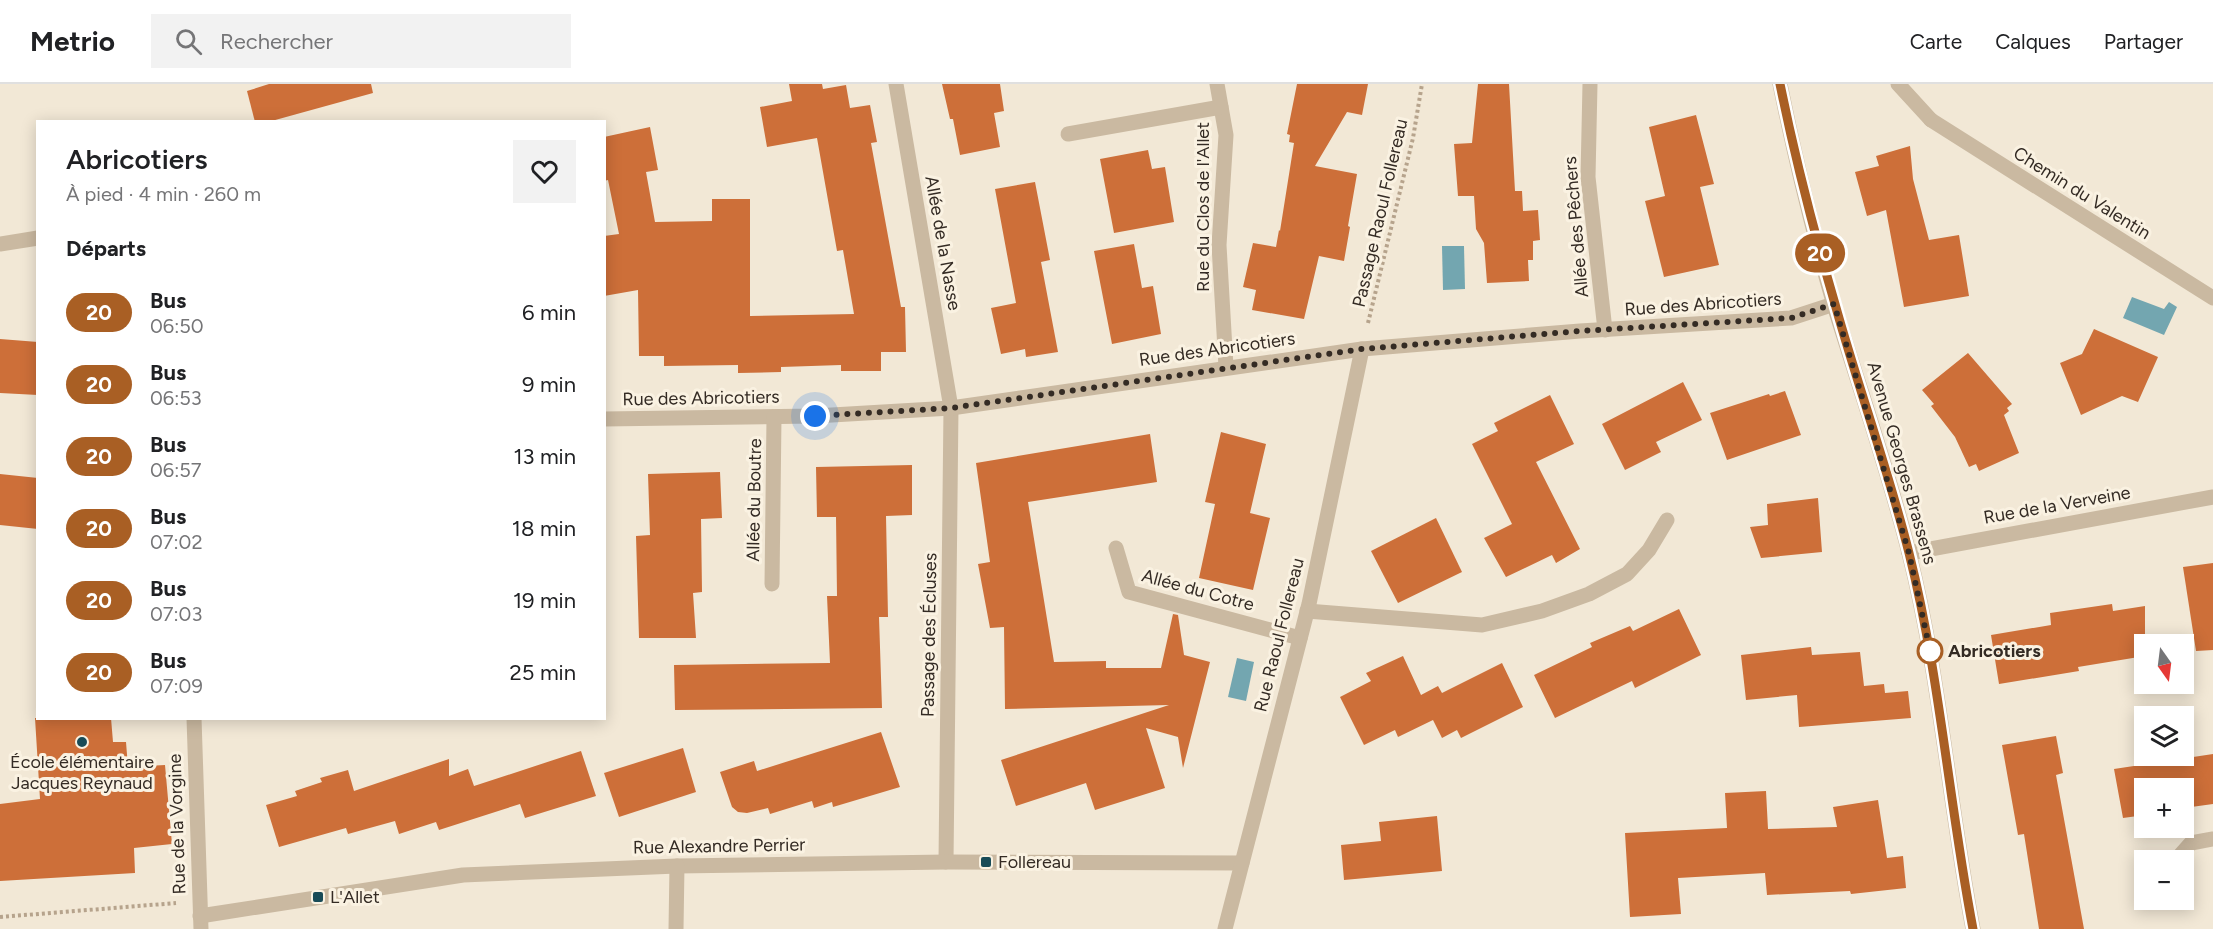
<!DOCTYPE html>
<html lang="fr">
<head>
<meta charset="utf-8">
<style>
  :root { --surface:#fff; --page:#f2f2f2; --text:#202124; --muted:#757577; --line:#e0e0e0 }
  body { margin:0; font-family:Figtree,sans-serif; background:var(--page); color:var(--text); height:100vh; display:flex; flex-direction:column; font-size:22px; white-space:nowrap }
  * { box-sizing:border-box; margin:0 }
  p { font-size:20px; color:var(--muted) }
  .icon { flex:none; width:33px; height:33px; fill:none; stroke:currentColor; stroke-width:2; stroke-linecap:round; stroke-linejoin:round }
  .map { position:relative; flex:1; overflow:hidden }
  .sheet { position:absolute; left:36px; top:36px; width:570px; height:600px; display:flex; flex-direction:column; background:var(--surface); border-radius:0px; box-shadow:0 3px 15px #0003 }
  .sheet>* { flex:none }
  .badge { padding:0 12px; border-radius:20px; font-size:21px; line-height:39px }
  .needle { width:39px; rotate:166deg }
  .fabs { position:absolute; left:2134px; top:550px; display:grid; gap:12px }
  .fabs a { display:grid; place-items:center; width:60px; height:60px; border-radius:0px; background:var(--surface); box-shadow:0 3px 15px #0003; font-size:30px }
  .you { position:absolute; width:30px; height:30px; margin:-15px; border:4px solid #fff; border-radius:50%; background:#1a73e8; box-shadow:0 0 0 9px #1a73e833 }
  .map>.badge { position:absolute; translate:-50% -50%; box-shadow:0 0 0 3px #fff }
  h2 { padding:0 30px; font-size:22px; line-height:54px }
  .round { display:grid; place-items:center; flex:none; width:63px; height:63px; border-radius:0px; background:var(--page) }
  .headline { display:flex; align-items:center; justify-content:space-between; height:102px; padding:0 30px }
  h1 { font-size:28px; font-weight:600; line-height:45px }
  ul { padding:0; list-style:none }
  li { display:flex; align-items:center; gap:18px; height:72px; padding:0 30px }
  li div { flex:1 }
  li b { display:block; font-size:22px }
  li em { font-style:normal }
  li .badge { min-width:66px; font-weight:700; text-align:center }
  header { display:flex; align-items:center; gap:36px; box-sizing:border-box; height:84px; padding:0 30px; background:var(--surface); border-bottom:2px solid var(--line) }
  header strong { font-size:28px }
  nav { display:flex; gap:33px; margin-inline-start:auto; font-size:21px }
  .search { width:420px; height:54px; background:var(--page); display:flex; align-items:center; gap:15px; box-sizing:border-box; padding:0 21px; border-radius:0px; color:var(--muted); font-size:22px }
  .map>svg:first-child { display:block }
  .water { fill:#73a6b0 }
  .building { fill:#cd6f39 }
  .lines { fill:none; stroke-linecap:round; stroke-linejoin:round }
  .path { stroke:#b6a38c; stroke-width:4; stroke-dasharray:3 3; stroke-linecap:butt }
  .service { stroke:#cab9a1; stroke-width:15 }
  .pedestrian { stroke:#cab9a1; stroke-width:15 }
  .minor { stroke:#cab9a1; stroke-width:15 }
  .tertiary { stroke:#cab9a1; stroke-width:15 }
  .line-casing { stroke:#fff; stroke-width:14 }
  .line { stroke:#a95f24; stroke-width:9 }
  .walk { stroke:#342b24; stroke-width:6; stroke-dasharray:0 10.8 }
  .stop-dot { fill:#fff; stroke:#a95f24; stroke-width:3 }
  .poi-dot { fill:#184b57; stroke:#faf2e2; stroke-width:2 }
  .labels { text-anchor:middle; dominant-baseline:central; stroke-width:6; stroke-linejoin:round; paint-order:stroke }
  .street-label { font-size:18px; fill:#342b24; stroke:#faf2e2 }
  .stop-label { font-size:18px; font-weight:bold; fill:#342b24; stroke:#faf2e2; text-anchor:start }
  .poi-label { font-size:18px; fill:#342b24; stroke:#faf2e2; text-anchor:start }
</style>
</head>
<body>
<header>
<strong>Metrio</strong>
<div class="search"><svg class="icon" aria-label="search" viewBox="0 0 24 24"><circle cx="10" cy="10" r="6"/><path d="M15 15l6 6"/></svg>Rechercher</div>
<nav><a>Carte</a><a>Calques</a><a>Partager</a></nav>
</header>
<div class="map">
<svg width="2213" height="845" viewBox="0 0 2213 845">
  <rect width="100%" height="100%" fill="#f2e8d6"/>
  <!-- water -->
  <g class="water">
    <polygon points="1442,162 1464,162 1465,205 1443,206"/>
    <polygon points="2132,213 2164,225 2169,218 2177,223 2164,251 2123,234"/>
    <polygon points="1237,574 1254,578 1246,617 1228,613"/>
  </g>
  <!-- building -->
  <g class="building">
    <polygon points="269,0 371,0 373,9 268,38 255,38 247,7"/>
    <polygon points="789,0 822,0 823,5 846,1 850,24 870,21 877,58 871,59 901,223 905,223 906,268 881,268 881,287 841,287 841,281 781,283 781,288 738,289 738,281 664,282 664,272 639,272 638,206 604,212 604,152 619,150 608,96 604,97 604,53 650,43 658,86 646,88 655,138 712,137 712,115 750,115 750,232 854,230 843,166 837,167 817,54 767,63 760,23 792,17"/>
    <polygon points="942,0 1000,0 1004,27 994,29 1000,63 960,71 953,35 950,35"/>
    <polygon points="1297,0 1368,0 1362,31 1347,28 1315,82 1357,90 1348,142 1350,143 1344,177 1319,172 1304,235 1252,226 1256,206 1243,203 1253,159 1276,163 1279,146 1280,147 1294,59 1289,58 1290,51 1287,50"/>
    <polygon points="1478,0 1509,0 1515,107 1522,107 1523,127 1538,126 1540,156 1533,157 1533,176 1528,176 1529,197 1487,199 1484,159 1476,145 1474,112 1458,112 1454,60 1472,59"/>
    <polygon points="1696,31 1714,100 1700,103 1719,181 1664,193 1645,117 1665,112 1649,43"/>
    <polygon points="1910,62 1913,95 1929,156 1959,151 1969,212 1904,223 1886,126 1867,132 1855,88 1879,82 1876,72"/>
    <polygon points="1148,66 1152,85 1165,83 1174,138 1114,149 1100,75"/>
    <polygon points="1035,98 1050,176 1041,178 1058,268 1026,273 1025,265 1001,270 991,224 1016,219 995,105"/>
    <polygon points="1134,160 1142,204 1153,202 1161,250 1112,260 1094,167"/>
    <polygon points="2094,245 2158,273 2138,318 2122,312 2081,331 2060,279 2082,270"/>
    <polygon points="0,255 38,258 38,311 0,309"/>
    <polygon points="1968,269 2012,320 2007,324 2009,327 2004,331 2019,369 1979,387 1976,380 1969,383 1955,353 1931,322 1934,320 1922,306"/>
    <polygon points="1683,298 1702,336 1656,358 1661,368 1625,386 1602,340"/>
    <polygon points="1785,307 1801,351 1727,376 1710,329 1769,310 1770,312"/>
    <polygon points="1550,311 1574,360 1536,378 1580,465 1556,479 1552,471 1506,493 1484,454 1512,440 1472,360 1498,347 1494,339"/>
    <polygon points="1221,348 1266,360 1250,429 1270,434 1253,506 1199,494 1215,420 1205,418"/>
    <polygon points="1150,350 1157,398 1028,418 1054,578 1106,577 1106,584 1161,584 1173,530 1178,531 1184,571 1210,578 1183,684 1178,653 1146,644 1165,704 1095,726 1086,699 1016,722 1001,676 1169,621 1005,625 1004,543 990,544 978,480 990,478 976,379"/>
    <polygon points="912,381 912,431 886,432 888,533 879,533 882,624 675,626 674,581 830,579 827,512 837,512 836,433 817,433 816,383"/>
    <polygon points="720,388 722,434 701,435 702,508 693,509 696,554 639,554 636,452 650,451 648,390"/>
    <polygon points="0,390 38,394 38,445 0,441"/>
    <polygon points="1818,414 1822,468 1761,474 1750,443 1768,441 1767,420"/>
    <polygon points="1436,434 1462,488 1398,519 1371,467"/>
    <polygon points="2213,479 2213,566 2196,567 2183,483"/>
    <polygon points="2112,520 2113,527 2145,522 2145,572 2078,583 2079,587 1999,600 1991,551 2051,541 2050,529"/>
    <polygon points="1679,525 1701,571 1635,604 1632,597 1555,634 1534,591 1592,563 1590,559 1630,542 1633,547"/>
    <polygon points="1811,563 1812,571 1860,568 1864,602 1884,600 1885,609 1908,607 1911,634 1799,643 1797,611 1746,616 1741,571"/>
    <polygon points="1403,572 1421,611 1438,602 1442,609 1502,579 1523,623 1461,654 1457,646 1442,654 1433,636 1398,653 1395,646 1364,661 1340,613 1371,597 1366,589"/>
    <polygon points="35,634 111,634 113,658 126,658 128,683 165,681 172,760 134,764 135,789 0,797 0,720 40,715"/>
    <polygon points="881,648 900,703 833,723 832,718 814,724 812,717 770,730 768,724 747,729 738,728 732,723 720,688 754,677 757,687"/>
    <polygon points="2056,652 2063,689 2056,691 2084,845 2039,845 2024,750 2018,751 2002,661"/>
    <polygon points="683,664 696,708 619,733 604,689"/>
    <polygon points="581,667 596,712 525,734 520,720 439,746 436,738 399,750 395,737 348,750 346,744 279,763 266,721 297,712 295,707 322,698 320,694 348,686 354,707 449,675 449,692 468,685 474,702"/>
    <polygon points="2213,670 2213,720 2184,724 2184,705 2145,705 2145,731 2123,734 2114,685"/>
    <polygon points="1766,707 1768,745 1837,743 1833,723 1878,716 1887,774 1903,772 1906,804 1851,810 1850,807 1767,811 1765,789 1678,794 1681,830 1630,833 1625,749 1727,744 1725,709"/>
    <polygon points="1437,732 1442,787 1344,796 1341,761 1381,757 1379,738"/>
  </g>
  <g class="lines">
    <!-- path -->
    <g class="path">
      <polyline points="1368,239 1413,54 1422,0"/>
      <polyline points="0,833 176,819"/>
    </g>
    <!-- service -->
    <polyline class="service" points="1898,0 1931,36"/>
    <!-- pedestrian -->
    <polyline class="pedestrian" points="896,0 951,324 946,778"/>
    <!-- minor -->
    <g class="minor">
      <polyline points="1217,0 1226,51 1219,161 1226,283"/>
      <polyline points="1590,0 1588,93 1605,246"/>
      <polyline points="1931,36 2213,214"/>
      <polyline points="1068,50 1221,23"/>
      <polyline points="0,160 38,154"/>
      <polyline points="604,335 815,332 951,324 1362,265 1580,247 1791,234 1834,220"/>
      <polyline points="1116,464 1129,508 1300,554"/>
      <polyline points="1909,469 2213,413"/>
      <polyline points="772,500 774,333"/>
      <polyline points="1307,527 1482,541 1542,527 1589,510 1627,490 1649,466 1667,436"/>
      <polyline points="194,634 201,845"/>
      <polyline points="2175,777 2191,759 2213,755"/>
      <polyline points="200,832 463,791 677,782 946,778 1242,779"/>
      <polyline points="676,845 677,782"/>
      <polyline points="1225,845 1309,520 1362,265"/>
    </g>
    <!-- tertiary -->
    <path class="tertiary" d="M 1780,0 C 1795,74 1813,148 1834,221 C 1859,303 1888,385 1909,469 C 1940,592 1949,720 1973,845"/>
  </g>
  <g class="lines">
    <defs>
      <path id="line" d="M 1780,0 C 1795,74 1814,148 1835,220 C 1858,303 1888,385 1909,469 C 1940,592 1949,720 1973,845"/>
    </defs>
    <!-- line casing -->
    <use href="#line" class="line-casing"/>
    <!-- line -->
    <use href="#line" class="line"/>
    <!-- walk -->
    <polyline class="walk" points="815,332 951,324 1362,265 1580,247 1791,234 1834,220 1909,469 1930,567"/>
  </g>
  <!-- markers -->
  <circle class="stop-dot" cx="1930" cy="567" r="12"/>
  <g class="poi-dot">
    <circle cx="82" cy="658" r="6"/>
    <rect x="980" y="772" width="12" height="12" rx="3"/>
    <rect x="312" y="807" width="12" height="12" rx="3"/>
  </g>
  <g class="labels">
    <!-- street labels -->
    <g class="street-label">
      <text transform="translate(2082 109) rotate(32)">Chemin du Valentin</text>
      <text transform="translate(1203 123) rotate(-90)">Rue du Clos de l'Allet</text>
      <text transform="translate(1380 129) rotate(-77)">Passage Raoul Follereau</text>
      <text transform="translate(1576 143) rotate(-95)">Allée des Pêchers</text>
      <text transform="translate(943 159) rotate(80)">Allée de la Nasse</text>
      <text transform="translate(1703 220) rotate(-4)">Rue des Abricotiers</text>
      <text transform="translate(1217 265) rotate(-8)">Rue des Abricotiers</text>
      <text transform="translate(701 314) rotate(-1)">Rue des Abricotiers</text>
      <text transform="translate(1902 379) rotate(74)">Avenue Georges Brassens</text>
      <text transform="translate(754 416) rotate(-89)">Allée du Boutre</text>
      <text transform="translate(2057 421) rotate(-10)">Rue de la Verveine</text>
      <text transform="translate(1198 506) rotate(15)">Allée du Cotre</text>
      <text transform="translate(929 551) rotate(-89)">Passage des Écluses</text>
      <text transform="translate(1279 551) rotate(-76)">Rue Raoul Follereau</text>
      <text transform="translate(177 740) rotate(-92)">Rue de la Vorgine</text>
      <text transform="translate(719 762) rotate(-1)">Rue Alexandre Perrier</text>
    </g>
    <!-- stop labels -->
    <g class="stop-label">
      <text x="1948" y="567">Abricotiers</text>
    </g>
    <!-- poi labels -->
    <g class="poi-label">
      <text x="82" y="678" text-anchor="middle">École élémentaire<tspan x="82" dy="21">Jacques Reynaud</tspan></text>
      <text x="998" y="778">Follereau</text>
      <text x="330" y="813">L'Allet</text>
    </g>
  </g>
</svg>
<div class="fabs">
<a><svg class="needle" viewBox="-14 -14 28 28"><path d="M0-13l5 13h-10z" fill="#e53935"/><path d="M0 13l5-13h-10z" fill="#757577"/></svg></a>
<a><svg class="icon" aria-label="layers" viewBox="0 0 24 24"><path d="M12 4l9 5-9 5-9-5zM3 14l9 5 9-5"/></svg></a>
<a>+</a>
<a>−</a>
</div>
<div class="you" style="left:815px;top:332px"></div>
<b class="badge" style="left:1820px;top:169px;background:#a95f24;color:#fff">20</b>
<section class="sheet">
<div class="headline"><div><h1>Abricotiers</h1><p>À pied · 4 min · 260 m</p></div><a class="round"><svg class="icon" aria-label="heart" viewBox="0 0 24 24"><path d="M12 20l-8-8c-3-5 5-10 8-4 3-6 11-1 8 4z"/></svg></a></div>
<h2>Départs</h2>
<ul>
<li><span class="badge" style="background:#a95f24;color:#fff">20</span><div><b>Bus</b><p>06:50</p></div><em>6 min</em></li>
<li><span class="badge" style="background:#a95f24;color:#fff">20</span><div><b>Bus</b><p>06:53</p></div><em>9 min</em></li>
<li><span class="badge" style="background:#a95f24;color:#fff">20</span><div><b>Bus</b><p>06:57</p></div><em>13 min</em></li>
<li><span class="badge" style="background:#a95f24;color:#fff">20</span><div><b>Bus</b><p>07:02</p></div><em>18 min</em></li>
<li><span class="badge" style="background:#a95f24;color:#fff">20</span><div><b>Bus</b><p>07:03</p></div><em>19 min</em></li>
<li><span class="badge" style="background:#a95f24;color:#fff">20</span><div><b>Bus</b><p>07:09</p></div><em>25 min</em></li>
</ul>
</section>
</div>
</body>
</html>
